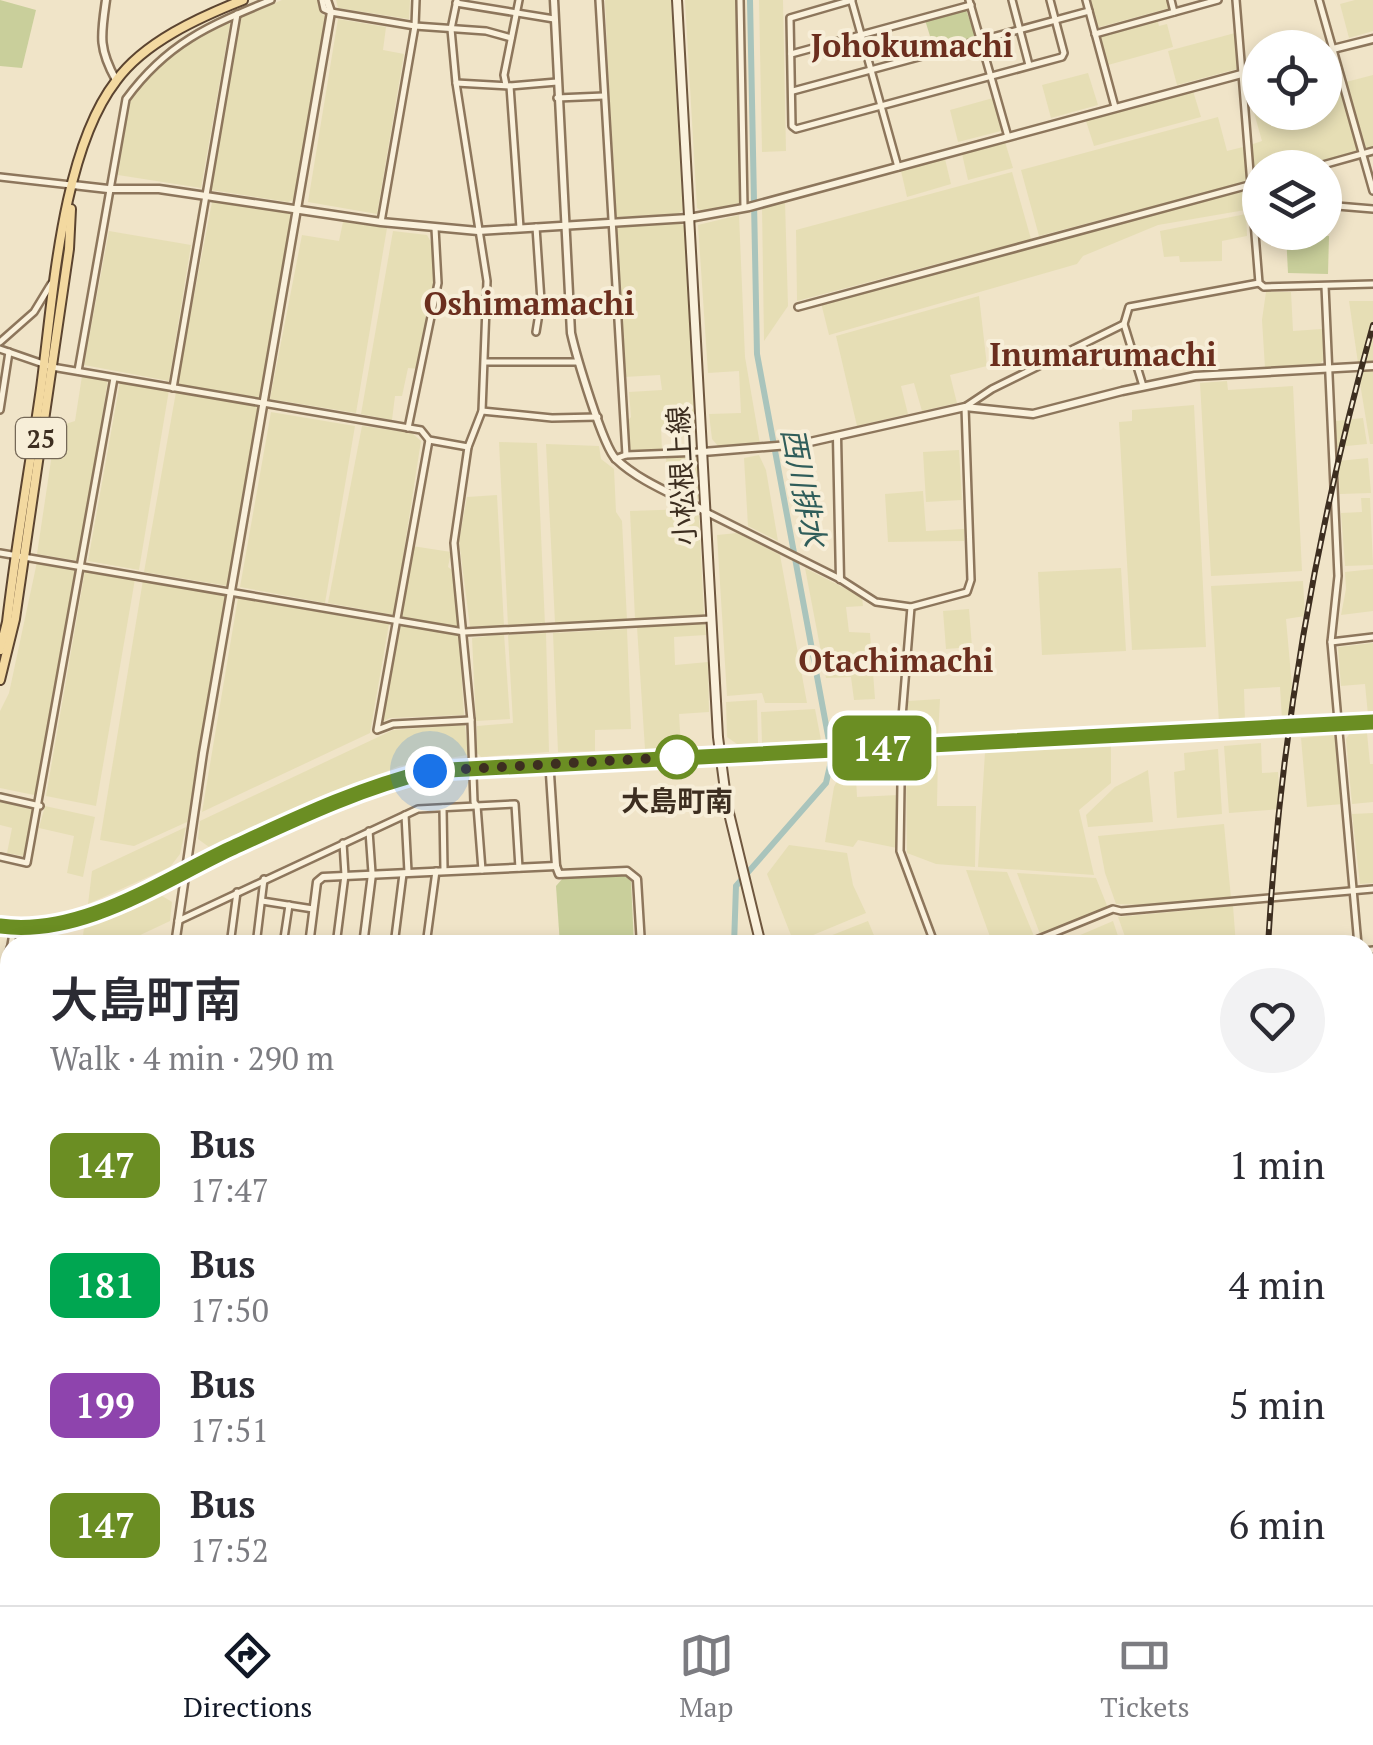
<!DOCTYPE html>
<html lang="en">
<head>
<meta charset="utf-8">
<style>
  :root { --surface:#fff; --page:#f2f2f3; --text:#2b2b33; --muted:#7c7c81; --line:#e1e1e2; --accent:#111827 }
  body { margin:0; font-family:"PT Serif","Noto Sans JP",serif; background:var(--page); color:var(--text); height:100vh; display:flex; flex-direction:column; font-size:38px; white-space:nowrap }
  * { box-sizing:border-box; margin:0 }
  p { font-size:32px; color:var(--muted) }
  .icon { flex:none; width:55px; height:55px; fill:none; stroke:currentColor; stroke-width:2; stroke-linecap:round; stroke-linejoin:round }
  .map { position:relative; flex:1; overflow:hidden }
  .drawer { position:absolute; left:0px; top:935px; width:1375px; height:670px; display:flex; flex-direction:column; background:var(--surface); border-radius:30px 30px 0 0; box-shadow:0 5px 15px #0003 }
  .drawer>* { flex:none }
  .badge { padding:0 20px; border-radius:15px; font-size:35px; line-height:65px }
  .buttons { position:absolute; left:1242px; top:30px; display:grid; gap:20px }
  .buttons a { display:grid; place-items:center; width:100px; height:100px; border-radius:50%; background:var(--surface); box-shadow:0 5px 15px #0003; font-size:50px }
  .you { position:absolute; width:50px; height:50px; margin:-25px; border:8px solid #fff; border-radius:50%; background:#1a73e8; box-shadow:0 0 0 15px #1a73e833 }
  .map>.badge { position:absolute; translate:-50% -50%; box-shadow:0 0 0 5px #fff }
  .round { display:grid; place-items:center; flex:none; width:105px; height:105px; border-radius:52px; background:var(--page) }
  .summary { display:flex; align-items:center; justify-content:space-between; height:170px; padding:0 50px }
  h1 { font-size:48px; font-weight:600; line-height:75px }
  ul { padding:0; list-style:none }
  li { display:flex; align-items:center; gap:30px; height:120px; padding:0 50px }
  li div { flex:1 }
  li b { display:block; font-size:38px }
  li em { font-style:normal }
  li .badge { min-width:110px; font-weight:700; text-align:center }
  .dock { display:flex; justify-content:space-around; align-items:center; height:140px; border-top:2px solid var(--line); background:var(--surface); font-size:28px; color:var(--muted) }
  .dock a { display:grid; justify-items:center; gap:5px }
  .dock .active { color:var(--accent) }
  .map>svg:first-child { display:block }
  .farmland { fill:#e6deb5 }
  .green { fill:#c9cf9b }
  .water { fill:#a9c4bc; stroke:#6f938a; stroke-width:2.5 }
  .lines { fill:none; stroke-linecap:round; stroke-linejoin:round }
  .stream { stroke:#6f938a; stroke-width:2.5 }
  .canal { stroke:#a9c4bc; stroke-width:6 }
  .minor-casing { stroke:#8d765c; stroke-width:10 }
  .tertiary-casing { stroke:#8d765c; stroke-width:11 }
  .secondary-casing { stroke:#6f573f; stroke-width:12 }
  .primary-casing { stroke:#5b4430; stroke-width:12 }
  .minor { stroke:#faf1dc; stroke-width:5 }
  .tertiary { stroke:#faf1dc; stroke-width:6 }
  .secondary { stroke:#faf1dc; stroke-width:8 }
  .primary { stroke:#f3d9a0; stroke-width:8 }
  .rail-casing { stroke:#3d2e20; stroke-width:6 }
  .rail { stroke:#f7eed8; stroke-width:2.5; stroke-dasharray:8; stroke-linecap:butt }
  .line-casing { stroke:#fff; stroke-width:22 }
  .line { stroke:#6b8e23; stroke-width:15 }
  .walk { stroke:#3d2e20; stroke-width:10; stroke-dasharray:0 18 }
  .stop-dot { fill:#fff; stroke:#6b8e23; stroke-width:5 }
  .labels { text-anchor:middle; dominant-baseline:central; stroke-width:8; stroke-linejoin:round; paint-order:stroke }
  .shield { fill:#f7eed8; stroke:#756857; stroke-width:2.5 }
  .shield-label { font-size:25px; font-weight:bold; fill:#3d2e20 }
  .street-label { font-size:28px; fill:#3d2e20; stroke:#f7eed8 }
  .stop-label { font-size:28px; font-weight:bold; fill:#3d2e20; stroke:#f7eed8 }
  .water-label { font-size:30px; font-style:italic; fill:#2f5d5a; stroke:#f7eed8 }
  .quarter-label { font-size:32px; font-weight:bold; fill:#6b2e1e; stroke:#f7eed8 }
</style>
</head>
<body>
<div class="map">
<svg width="1373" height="1605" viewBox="0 0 1373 1605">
  <rect width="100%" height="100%" fill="#f0e4c8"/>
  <!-- farmland -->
  <g class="farmland">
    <polygon points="282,0 319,0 322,14 327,17 295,199 288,202 211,190 240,18"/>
    <polygon points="336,0 410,0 409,19 338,8"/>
    <polygon points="605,0 671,0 683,210 678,214 615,217"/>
    <polygon points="685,0 736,0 739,203 702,211 697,208"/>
    <polygon points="759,0 783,0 786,151 762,152"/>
    <polygon points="1089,0 1168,0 1170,8 1096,28"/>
    <polygon points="1355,0 1373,0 1373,31 1349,38 1340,4"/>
    <polygon points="1157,18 1159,26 1167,24 1173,47 1108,65 1100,35"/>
    <polygon points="338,19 386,27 383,50 404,54 377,214 308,202"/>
    <polygon points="225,22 230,24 201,188 118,175 130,98 170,54"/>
    <polygon points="1235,33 1237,69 1177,85 1168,51"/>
    <polygon points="1088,73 1098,105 1051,118 1042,85"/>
    <polygon points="1373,75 1373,147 1365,149 1346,82"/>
    <polygon points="1339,85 1359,152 1302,167 1260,168 1260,179 1255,180 1250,145 1262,141 1253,109 1260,107 1260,112 1325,112 1325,89"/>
    <polygon points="1193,91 1201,117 1094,146 1086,121"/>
    <polygon points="993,98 1001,131 958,142 950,110"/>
    <polygon points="1218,117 1227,151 1243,147 1248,181 1039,236 1021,170"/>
    <polygon points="1005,142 1013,168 968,180 962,154"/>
    <polygon points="945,159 951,184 907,197 901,171"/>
    <polygon points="1012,172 1031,239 797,301 796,230"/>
    <polygon points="1248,188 1251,209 1158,225 1083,256 1077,264 829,335 821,303"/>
    <polygon points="785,201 788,306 764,341 762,208"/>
    <polygon points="212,202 289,213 293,218 262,398 177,384"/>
    <polygon points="1246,214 1247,236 1222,241 1222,261 1180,262 1179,256 1164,257 1160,231"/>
    <polygon points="739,215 745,357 760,444 719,447 712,439 709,414 741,413 739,371 708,373 698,225"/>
    <polygon points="343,222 387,228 356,413 270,399 302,235 339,241"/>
    <polygon points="680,222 685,227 695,425 661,427 662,450 631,451 626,423 631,417 629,392 662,390 660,375 624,377 617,225"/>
    <polygon points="109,231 191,245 169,381 84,365"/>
    <polygon points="393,231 427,235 432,244 434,286 419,369 408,368 402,396 395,396 392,420 361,414"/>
    <polygon points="1266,292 1291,292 1293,331 1322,329 1325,358 1318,366 1265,368 1262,320"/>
    <polygon points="979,296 987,366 950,375 957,403 922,411 914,383 901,386 908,414 857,426 836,336"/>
    <polygon points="1349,301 1373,301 1373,362 1358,363"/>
    <polygon points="1373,369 1373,444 1370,444 1358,371"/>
    <polygon points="82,376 108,379 79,561 37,554 56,427 75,421"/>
    <polygon points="1227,381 1228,390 1293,386 1302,571 1211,576 1200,383"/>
    <polygon points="120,382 169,390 139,570 88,561"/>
    <polygon points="176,392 261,407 228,586 144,572"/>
    <polygon points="1194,405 1206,647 1132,650 1119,422 1132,421 1132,410"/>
    <polygon points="271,412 355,426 325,603 240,587"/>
    <polygon points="1363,418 1367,444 1337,447 1335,421"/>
    <polygon points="362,426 412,433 421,441 394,615 328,603"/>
    <polygon points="499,442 537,443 545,625 508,626"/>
    <polygon points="546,444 599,446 601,459 614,469 616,512 622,521 627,620 555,623"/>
    <polygon points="959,450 962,500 926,502 923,452"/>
    <polygon points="759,455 766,470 778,541 748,526 744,458"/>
    <polygon points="697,456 699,500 668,484 666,457"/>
    <polygon points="1368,458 1371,493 1340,494 1338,461"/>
    <polygon points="923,491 926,531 964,529 964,541 888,542 885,494"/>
    <polygon points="497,495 504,626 470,627 459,541 467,497"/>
    <polygon points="1361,498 1370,498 1373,565 1345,566 1341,513 1362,512"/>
    <polygon points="689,509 699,516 704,615 635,619 630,511"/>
    <polygon points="737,533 780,555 807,703 765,703 762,693 727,696 717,535"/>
    <polygon points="412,546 451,552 448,567 453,571 460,627 400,617"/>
    <polygon points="37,562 78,570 39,796 0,788 0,711 9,693"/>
    <polygon points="805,568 862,597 863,606 846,607 849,632 870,633 875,699 854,700 851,677 826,678"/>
    <polygon points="1121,568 1126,651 1042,655 1038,572"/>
    <polygon points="1373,569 1373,611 1341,615 1346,589 1345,572"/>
    <polygon points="85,571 135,579 96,806 46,796"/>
    <polygon points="143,580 228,594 187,822 134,846 100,840"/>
    <polygon points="1303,581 1305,616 1286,619 1295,720 1282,720 1280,687 1244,689 1245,722 1219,723 1211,586"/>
    <polygon points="238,598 389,624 370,733 202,812"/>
    <polygon points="969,609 972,647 946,649 943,611"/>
    <polygon points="705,623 706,635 674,637 675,665 708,662 709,712 679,714 681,747 645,749 637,627"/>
    <polygon points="399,625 459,635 464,715 390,718 382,722"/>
    <polygon points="627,629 631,729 595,730 595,751 558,752 553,633"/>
    <polygon points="546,633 549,752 481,757 477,753 477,726 513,723 508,635"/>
    <polygon points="504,634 510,719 476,721 472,638"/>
    <polygon points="1373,643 1373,715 1368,715 1365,684 1341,686 1338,647"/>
    <polygon points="940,699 938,737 911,738 906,733 908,701"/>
    <polygon points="757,700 758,743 737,744 727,737 726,702"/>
    <polygon points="815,709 821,740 762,743 761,712"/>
    <polygon points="465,725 468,755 399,766 209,847 198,839 200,821 393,730"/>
    <polygon points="1350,733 1367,733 1370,764 1373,764 1373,802 1352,804 1346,739"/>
    <polygon points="1333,735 1338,740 1343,804 1307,807 1301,738"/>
    <polygon points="1261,743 1262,773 1278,772 1281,809 1229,813 1224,746"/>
    <polygon points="1111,746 1111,783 1079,810 1094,875 978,867 985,752"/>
    <polygon points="1218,749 1222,814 1177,818 1174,772 1185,770 1184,753"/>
    <polygon points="938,754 937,806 976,806 975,867 936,864 907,853 906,757"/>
    <polygon points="839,758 855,758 857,797 898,795 897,848 858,840 853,847 825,842 834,787 840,775"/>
    <polygon points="1148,770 1153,822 1088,827 1086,815 1115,787"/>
    <polygon points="0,801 36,811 26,854 23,856 7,853 12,828 0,825"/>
    <polygon points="45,806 95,817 83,877 67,873 74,836 39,828"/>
    <polygon points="1373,813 1373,883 1360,884 1352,814"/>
    <polygon points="1224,824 1231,898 1146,905 1116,904 1105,873 1098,836"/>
    <polygon points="186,827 180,854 170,867 88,904 92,871"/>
    <polygon points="789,845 847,853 853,885 866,913 794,943 767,874"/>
    <polygon points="966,870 1007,872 1034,936 1012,945 993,945"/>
    <polygon points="1017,873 1096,878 1108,908 1040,934"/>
    <polygon points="159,894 172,902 170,921 119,945 82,945 84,927"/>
    <polygon points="1233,906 1236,945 1128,945 1118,917"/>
    <polygon points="868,921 878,945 807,945"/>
    <polygon points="1113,921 1121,945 1057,945"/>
    <polygon points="0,1027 10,1029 10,1248 0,1246"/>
    <polygon points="0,1270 10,1271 10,1421 0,1503"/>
    <polygon points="7,1524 10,1524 10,1595 76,1595 74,1605 0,1605"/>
    <polygon points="210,1595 373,1595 376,1605 213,1605"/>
    <polygon points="382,1595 459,1595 461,1600 446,1605 385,1605"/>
  </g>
  <!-- green -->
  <g class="green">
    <polygon points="0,0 36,10 22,68 0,66"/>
    <polygon points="966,10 976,37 934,49 925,20"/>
    <polygon points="1286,234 1329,236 1328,274 1288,273"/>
    <polygon points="624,875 631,881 634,945 560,945 556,886 563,878"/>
  </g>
  <!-- water -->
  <path class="water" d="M 740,1595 C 760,1595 784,1601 802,1595 L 945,1595 L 930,1605 L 728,1605 Z"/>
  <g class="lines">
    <!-- stream -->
    <polyline class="stream" points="1365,1585 1373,1586"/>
    <!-- canal -->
    <g class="canal">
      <polyline points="734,945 736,886 826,783 832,757 757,354 750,0"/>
      <polyline points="626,1595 629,1602"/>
    </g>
    <defs>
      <g id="minor">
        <polyline points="322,0 324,9 331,12 415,26 486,31 511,38"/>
        <polyline points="457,0 451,29 456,83 487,281 482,411 468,447 454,543 471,720 474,802 477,806 482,870"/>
        <polyline points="599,0 626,455"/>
        <polyline points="740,0 744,207"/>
        <polyline points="852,0 790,18 792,126 796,129 1062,57 1064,53 1050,0"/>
        <polyline points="969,0 1008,137"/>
        <polyline points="1012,0 1029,65"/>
        <polyline points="1086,0 1115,107"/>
        <polyline points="1171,0 1174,12"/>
        <polyline points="1236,0 1259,283 1264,287 1373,284"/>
        <polyline points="1319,0 1373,191"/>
        <polyline points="852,2 898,167"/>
        <polyline points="456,3 554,19"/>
        <polyline points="1095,34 1218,0"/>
        <polyline points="791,54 971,5"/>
        <polyline points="456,83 510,86 557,82"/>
        <polyline points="506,85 504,75 519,0"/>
        <polyline points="510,86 520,228"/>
        <polyline points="793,91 1089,11"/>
        <polyline points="557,98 604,96"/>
        <polyline points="1312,168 1373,151"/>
        <polyline points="0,177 71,185"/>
        <polyline points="1325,205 1373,209"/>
        <polyline points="381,222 415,26 416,0"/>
        <polyline points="536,227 541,301 536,332"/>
        <polyline points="1325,286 1338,576 1331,642 1358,945"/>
        <polyline points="541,301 568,302"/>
        <polyline points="798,307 1260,182"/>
        <polyline points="0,342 34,312 51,284"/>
        <polyline points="0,349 52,367 421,430 429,440 468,447"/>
        <polyline points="485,362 578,362"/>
        <path d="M 78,371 L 126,99 C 167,43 208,26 271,0"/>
        <polyline points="1143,386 1124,324 1129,307 1259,283"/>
        <polyline points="173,388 237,14"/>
        <polyline points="0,410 9,352"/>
        <polyline points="482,411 552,418 598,417"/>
        <polyline points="408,428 438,283 435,228"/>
        <polyline points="429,440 377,730 393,724 471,720"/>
        <polyline points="615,459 626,455 702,452"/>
        <polyline points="706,512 840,579 876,602 911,607 967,592 971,580 965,407 992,389 1124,324"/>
        <polyline points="0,553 464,632 711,619"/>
        <polyline points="911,607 902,717 900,851 935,945"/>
        <polyline points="1331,642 1373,637"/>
        <polyline points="0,797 40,806"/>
        <polyline points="443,808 444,870"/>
        <polyline points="405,815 408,872"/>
        <polyline points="369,831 372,873"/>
        <polyline points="0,857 27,863 114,378"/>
        <polyline points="262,901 313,909"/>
        <polyline points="178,921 418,809 515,804 519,868"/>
        <polyline points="11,945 14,927"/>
        <polyline points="230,945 237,892"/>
        <polyline points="256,945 264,879"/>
        <polyline points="283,945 289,905"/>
        <polyline points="336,945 345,875 343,843"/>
        <polyline points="394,945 403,874"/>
        <polyline points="426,945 436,871"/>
        <polyline points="1024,945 1113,909 1121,911 1373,889"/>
        <polyline points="1365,951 1373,950"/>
        <polyline points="1365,972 1373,971"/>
        <polyline points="0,976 4,977 10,948"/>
        <polyline points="0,995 4,977"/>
        <polyline points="0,1021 10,1024"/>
        <polyline points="1365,1031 1370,1065"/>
        <polyline points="1365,1178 1373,1184"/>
        <polyline points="1365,1197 1373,1202"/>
        <polyline points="1365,1220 1373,1209"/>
        <polyline points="1365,1294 1373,1282"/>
        <polyline points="1365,1507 1368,1510"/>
        <polyline points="0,1518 10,1519"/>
        <polyline points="1365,1588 1373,1589"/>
        <polyline points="378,1595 381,1605"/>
        <polyline points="463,1595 466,1605"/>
        <polyline points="618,1595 624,1605"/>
        <polyline points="1031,1595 1035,1605"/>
        <polyline points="1147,1595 1151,1605"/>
        <polyline points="1229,1595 1230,1598 1237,1595"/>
        <polyline points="1291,1595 1296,1605"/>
        <polyline points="154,1605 170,1595"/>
        <polyline points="545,1605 551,1595"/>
        <polyline points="693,1605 708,1595"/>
        <polyline points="996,1605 1026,1595"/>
      </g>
      <g id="tertiary">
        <path d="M 106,0 C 101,35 98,48 116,80"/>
        <path d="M 554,0 L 571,333 C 576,355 603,447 616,459 C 640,482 676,495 705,511"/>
        <polyline points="1325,51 1373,39"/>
        <polyline points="73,185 108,189 159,189 381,222 478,231 689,218 749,207 1260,69"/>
        <polyline points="837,437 840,579"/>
        <polyline points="703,452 801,444 965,407 1033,414 1122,391 1195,376 1373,366"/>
        <polyline points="554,764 550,774 556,866 559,874 627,871 637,879 641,945"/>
        <polyline points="175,945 203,753 331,12 327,0"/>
        <polyline points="309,945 317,882 323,877 556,866"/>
        <polyline points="363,945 372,874"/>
        <polyline points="1365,1154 1373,1153"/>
        <polyline points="0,1252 10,1253"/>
        <polyline points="203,1595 206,1605"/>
        <polyline points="81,1605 83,1595"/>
        <polyline points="524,1605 548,1598"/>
      </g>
      <g id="secondary">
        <polyline points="677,0 718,737 727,805 761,945"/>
        <polyline points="1365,1068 1373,1063"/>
        <polyline points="1002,1595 1005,1605"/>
      </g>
      <g id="primary">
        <path d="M 0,650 L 7,622 C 16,544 30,466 41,388 C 53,299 61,152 116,81 C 144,42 200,17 243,0"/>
        <polyline points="0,680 15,619 69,249 71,209"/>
        <path d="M 0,926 C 81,936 159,883 230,850 C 295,819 359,788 430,771 L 1373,722"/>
      </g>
    </defs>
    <!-- minor casing -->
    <use href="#minor" class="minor-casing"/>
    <!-- tertiary casing -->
    <use href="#tertiary" class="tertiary-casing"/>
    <!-- secondary casing -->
    <use href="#secondary" class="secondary-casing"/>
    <!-- primary casing -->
    <use href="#primary" class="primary-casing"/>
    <!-- minor -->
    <use href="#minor" class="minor"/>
    <!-- tertiary -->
    <use href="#tertiary" class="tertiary"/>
    <!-- secondary -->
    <use href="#secondary" class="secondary"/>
    <!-- primary -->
    <use href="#primary" class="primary"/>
    <defs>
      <g id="rail">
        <path d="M 1268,945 C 1280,736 1317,526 1373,325"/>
        <polyline points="1365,1544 1373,1529"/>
        <polyline points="1285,1595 1286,1605"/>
        <polyline points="1337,1605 1341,1595"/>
      </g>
    </defs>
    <!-- rail casing -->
    <use href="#rail" class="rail-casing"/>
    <!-- rail -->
    <use href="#rail" class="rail"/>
  </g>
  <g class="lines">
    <defs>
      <path id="line" d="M 0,926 C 81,937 160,882 230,849 C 295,819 359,788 430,771 L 1373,722"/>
    </defs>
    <!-- line casing -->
    <use href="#line" class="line-casing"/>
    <!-- line -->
    <use href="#line" class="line"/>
    <!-- walk -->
    <polyline class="walk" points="430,771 677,757"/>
  </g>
  <!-- markers -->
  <circle class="stop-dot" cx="677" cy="757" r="20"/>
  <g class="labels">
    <!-- shield labels -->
    <rect class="shield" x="16" y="418" width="50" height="40" rx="8"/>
    <g class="shield-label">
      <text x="41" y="438">25</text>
    </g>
    <!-- street labels -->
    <g class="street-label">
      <text transform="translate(681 476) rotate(-93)">小松根上線</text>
    </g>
    <!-- stop labels -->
    <g class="stop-label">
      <text x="677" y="800">大島町南</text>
    </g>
    <!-- water labels -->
    <g class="water-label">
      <text transform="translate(804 487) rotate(79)">西川排水</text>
    </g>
    <!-- quarter labels -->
    <g class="quarter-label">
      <text x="912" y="45">Johokumachi</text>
      <text x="529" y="303">Oshimamachi</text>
      <text x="1103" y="354">Inumarumachi</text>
      <text x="896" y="660">Otachimachi</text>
    </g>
  </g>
</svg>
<div class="buttons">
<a><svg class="icon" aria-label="locate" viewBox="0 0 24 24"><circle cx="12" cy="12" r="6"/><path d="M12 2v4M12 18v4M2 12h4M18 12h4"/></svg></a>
<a><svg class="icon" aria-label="layers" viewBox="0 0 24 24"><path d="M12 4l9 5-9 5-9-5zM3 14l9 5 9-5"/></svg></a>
</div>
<div class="you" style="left:430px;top:771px"></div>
<b class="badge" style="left:882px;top:748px;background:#6b8e23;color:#fff">147</b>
<section class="drawer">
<div class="summary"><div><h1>大島町南</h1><p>Walk · 4 min · 290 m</p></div><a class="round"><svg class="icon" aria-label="heart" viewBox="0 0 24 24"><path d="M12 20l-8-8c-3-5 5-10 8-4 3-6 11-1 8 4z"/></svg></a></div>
<ul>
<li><span class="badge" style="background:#6b8e23;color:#fff">147</span><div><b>Bus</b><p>17:47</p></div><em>1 min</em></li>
<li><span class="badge" style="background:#00a651;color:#fff">181</span><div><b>Bus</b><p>17:50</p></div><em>4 min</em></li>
<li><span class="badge" style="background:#8e44ad;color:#fff">199</span><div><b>Bus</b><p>17:51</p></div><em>5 min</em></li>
<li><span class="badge" style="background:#6b8e23;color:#fff">147</span><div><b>Bus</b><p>17:52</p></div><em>6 min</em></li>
</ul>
</section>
</div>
<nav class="dock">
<a class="active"><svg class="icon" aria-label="directions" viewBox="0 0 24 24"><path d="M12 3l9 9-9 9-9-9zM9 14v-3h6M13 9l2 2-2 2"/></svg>Directions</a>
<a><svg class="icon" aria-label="map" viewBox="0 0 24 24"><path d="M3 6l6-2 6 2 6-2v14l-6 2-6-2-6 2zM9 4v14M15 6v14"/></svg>Map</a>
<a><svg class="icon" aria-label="tickets" viewBox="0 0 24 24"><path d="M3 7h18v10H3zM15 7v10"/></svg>Tickets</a>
</nav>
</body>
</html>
